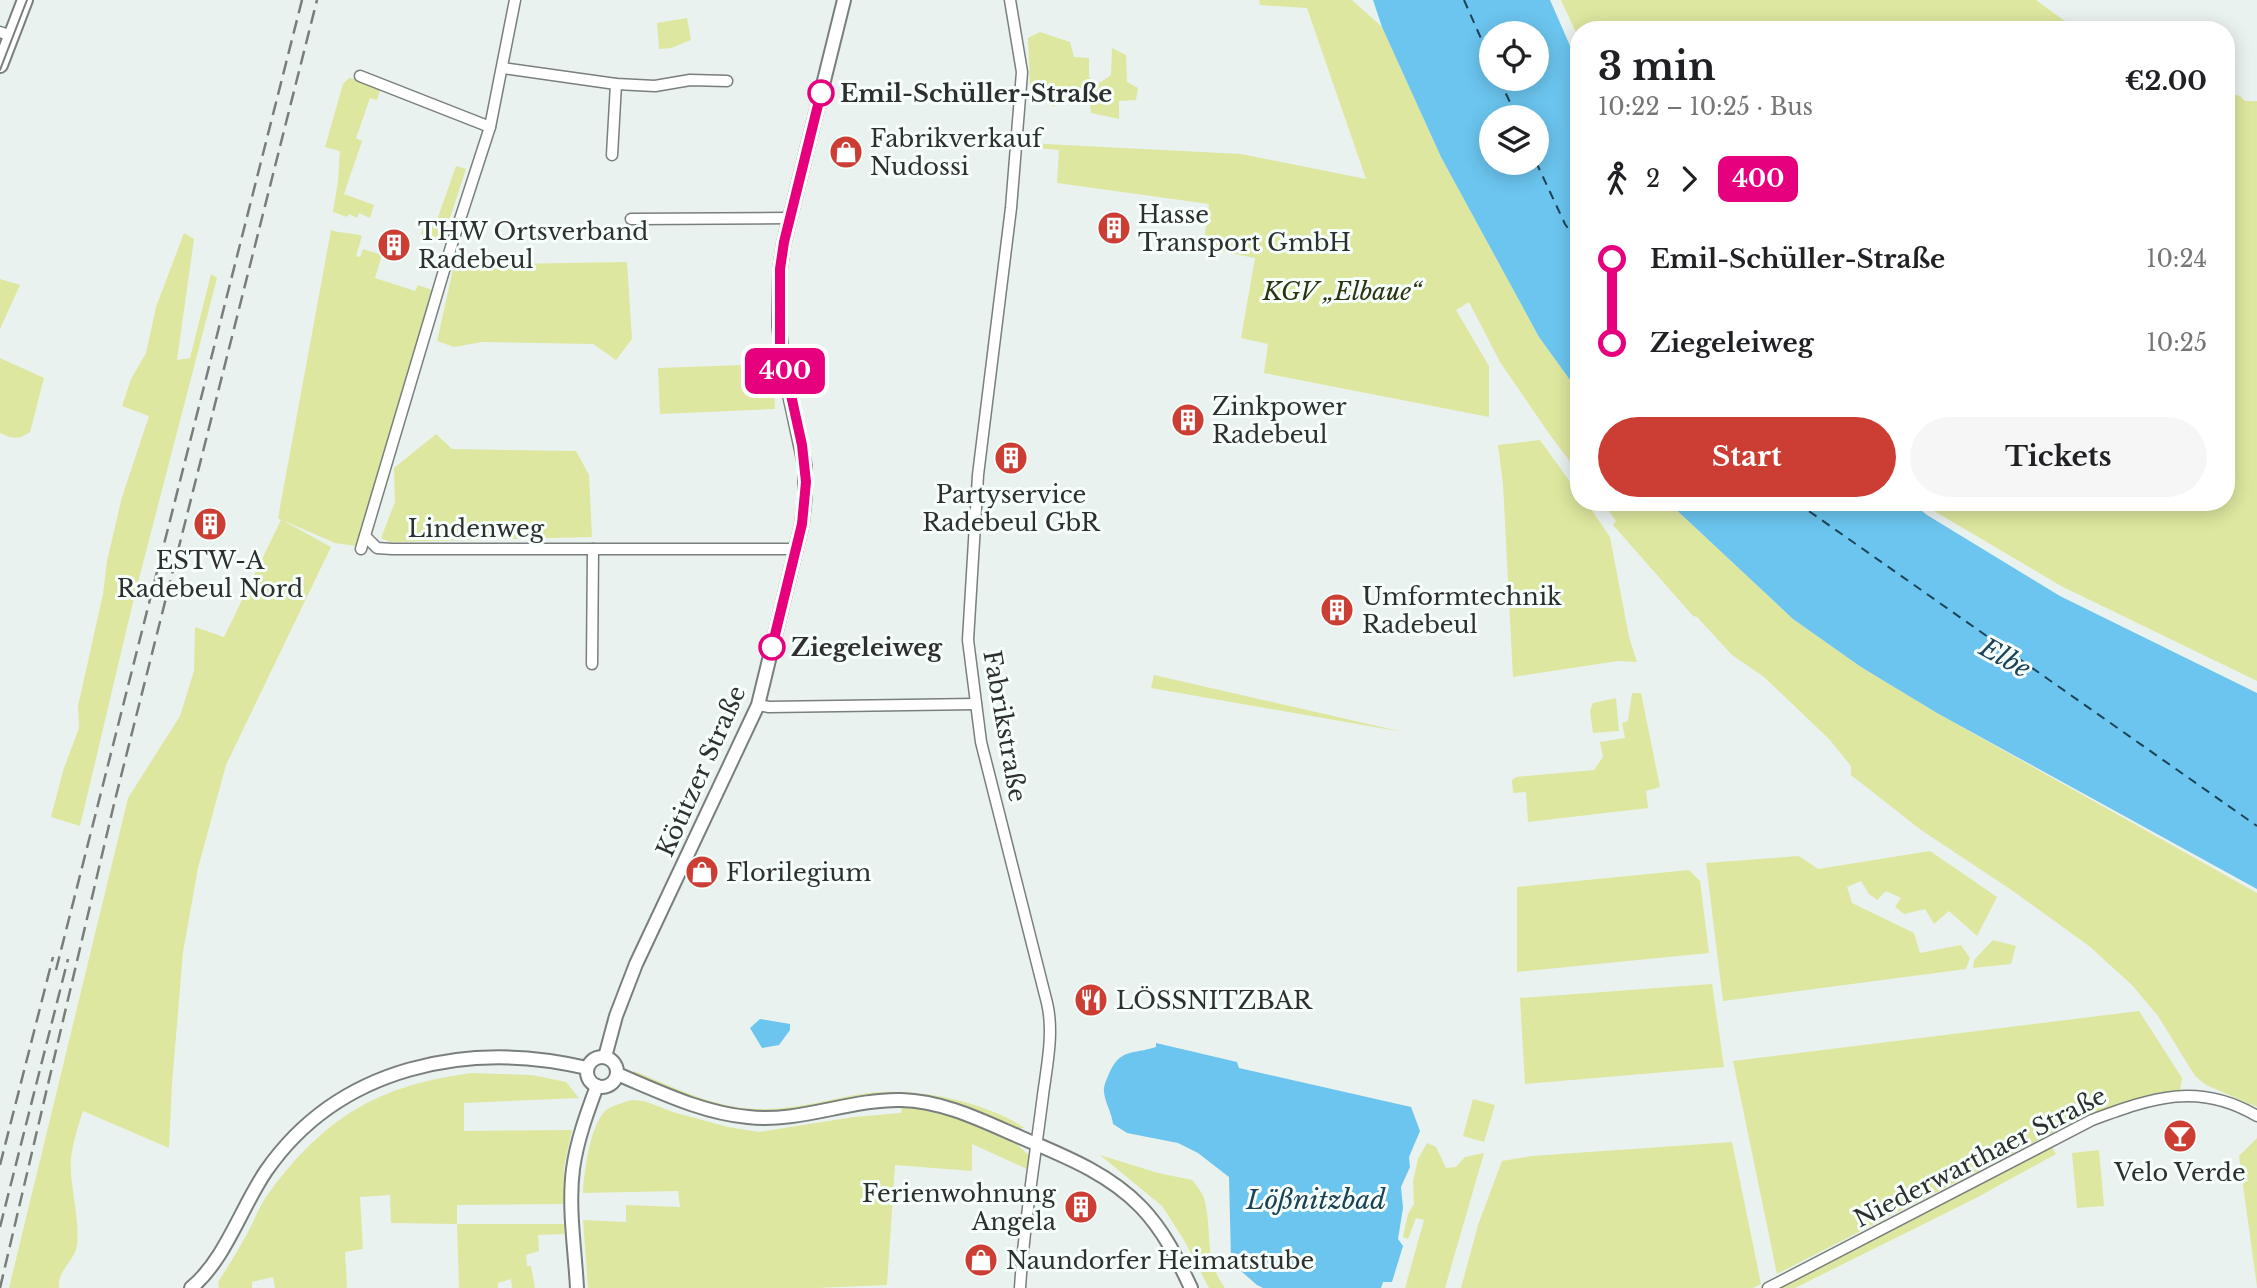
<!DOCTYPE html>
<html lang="en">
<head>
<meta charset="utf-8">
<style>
  :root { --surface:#fff; --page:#f6f6f6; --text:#202124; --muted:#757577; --accent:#cc3e33 }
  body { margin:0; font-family:"Libre Baskerville",serif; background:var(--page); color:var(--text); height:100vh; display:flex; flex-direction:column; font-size:26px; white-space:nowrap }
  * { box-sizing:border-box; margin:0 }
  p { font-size:23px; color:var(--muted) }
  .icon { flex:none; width:38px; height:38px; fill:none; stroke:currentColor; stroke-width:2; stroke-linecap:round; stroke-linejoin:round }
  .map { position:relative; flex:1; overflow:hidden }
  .drawer { position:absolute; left:1570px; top:21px; width:665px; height:490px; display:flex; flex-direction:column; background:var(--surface); border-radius:28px; box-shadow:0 4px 18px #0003 }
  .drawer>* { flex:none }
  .badge { padding:0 14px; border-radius:10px; font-size:24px; line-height:46px }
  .controls { position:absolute; left:1479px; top:21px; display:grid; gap:14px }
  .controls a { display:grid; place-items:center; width:70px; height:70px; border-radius:50%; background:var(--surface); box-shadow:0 4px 18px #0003; font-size:35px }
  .map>.badge { position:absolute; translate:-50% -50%; box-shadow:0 0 0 4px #fff }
  .legs { display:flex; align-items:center; gap:10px; height:77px; padding:0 28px; font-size:23px }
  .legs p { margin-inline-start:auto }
  .headline { display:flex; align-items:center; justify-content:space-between; height:119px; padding:0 28px }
  h1 { font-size:38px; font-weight:800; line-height:52px }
  .primary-button { display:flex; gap:14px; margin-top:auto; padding:14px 28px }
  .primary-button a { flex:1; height:80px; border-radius:42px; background:var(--accent); color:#fff; font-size:28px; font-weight:800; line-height:80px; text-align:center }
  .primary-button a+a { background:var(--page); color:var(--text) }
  ul { padding:0 28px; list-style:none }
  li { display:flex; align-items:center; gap:24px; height:84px; font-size:26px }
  li i { display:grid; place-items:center; width:10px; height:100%; margin:0 9px; background:currentColor }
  li i::after { content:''; width:18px; height:18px; margin:-9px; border:5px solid; border-radius:50%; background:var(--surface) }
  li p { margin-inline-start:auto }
  li:first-child i { background:linear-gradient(#0000 50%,currentColor 0) }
  li:last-child i { background:linear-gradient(currentColor 50%,#0000 0) }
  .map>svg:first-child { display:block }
  .green { fill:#dde79f }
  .water { fill:#6bc5ef; fill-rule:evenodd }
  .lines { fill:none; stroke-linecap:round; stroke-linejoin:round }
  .ferry { stroke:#1c4355; stroke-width:2; stroke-dasharray:9 7; stroke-linecap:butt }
  .minor-casing { stroke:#787f7c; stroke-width:13 }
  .tertiary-casing { stroke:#787f7c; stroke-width:16 }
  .secondary-casing { stroke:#787f7c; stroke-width:18 }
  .minor { stroke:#fff; stroke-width:10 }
  .tertiary { stroke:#fff; stroke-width:12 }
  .secondary { stroke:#fff; stroke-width:14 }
  .tram { stroke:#797d7b; stroke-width:2 }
  .rail { stroke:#797d7b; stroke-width:2.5; stroke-dasharray:14 7; stroke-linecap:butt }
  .line-1-casing { stroke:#fff; stroke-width:16 }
  .line-1 { stroke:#e6007e; stroke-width:10 }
  .stop-1-dot { fill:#fff; stroke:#e6007e; stroke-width:3.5 }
  .labels { text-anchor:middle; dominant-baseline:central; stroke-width:6; stroke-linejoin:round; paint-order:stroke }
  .stop-label { font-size:24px; font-weight:bold; fill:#2e302f; stroke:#f7fffc; text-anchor:start }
  .poi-label { font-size:24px; fill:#2e302f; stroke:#f7fffc; text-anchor:start }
  .park-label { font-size:24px; font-style:italic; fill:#2e320f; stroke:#f7fffc }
  .street-label { font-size:24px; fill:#2e302f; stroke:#f7fffc }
  .water-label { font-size:26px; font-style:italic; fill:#1c4355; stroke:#f7fffc }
</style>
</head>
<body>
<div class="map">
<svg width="2257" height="1288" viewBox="0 0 2257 1288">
  <rect width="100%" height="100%" fill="#eaf2ef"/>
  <!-- green -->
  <g class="green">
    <polygon points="1259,0 1352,0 1382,27 1441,157 1539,337 1578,391 1578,472 1550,435 1500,362 1469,302 1456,310 1489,366 1489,417 1264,373 1268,344 1241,338 1255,258 1203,248 1209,204 1057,183 1059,150 1026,147 1026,143 1241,154 1366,179 1307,8 1260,5"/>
    <polygon points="1561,0 2036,0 2077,30 1578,30 1578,37"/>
    <polygon points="687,18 691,40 671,48 659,49 657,23"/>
    <polygon points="1040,32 1070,42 1074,57 1089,58 1089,77 1098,84 1111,75 1112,48 1126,55 1127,82 1138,88 1136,100 1119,101 1119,119 1091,113 1089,97 1072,99 1053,106 1030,86 1028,38"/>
    <polygon points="349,78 358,79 381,87 377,100 370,98 356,138 362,141 344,194 374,205 370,218 359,213 357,218 349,214 347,217 333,212 338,181 340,151 325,147 343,84"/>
    <polygon points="2226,92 2240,96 2245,101 2257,101 2257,681 2061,586 1919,502 2226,502"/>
    <polygon points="456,166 466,169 442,242 421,234 425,220 436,223"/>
    <path d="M 331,230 C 342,234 351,232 362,236 L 356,256 L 360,257 L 363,249 L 382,255 L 375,278 L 415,291 L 418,285 L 432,290 L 402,403 L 356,546 L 335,543 L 282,520 L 331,547 L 226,765 L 198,868 L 183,952 L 172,1084 L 169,1148 L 83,1111 C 78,1126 73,1142 71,1158 C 69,1186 80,1215 77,1245 C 75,1261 57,1270 59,1288 L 9,1288 L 128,798 L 180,716 L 194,671 L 195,627 L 224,637 L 281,520 L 278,518 Z"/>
    <polygon points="184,233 194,239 177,360 190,358 211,274 217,278 134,598 80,826 51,817 63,771 79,728 78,706 103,594 107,561 122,497 149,416 122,406 131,379 146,353 156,307"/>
    <polygon points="627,262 632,339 616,360 593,344 482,342 454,347 437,341 454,265"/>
    <polygon points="0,279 20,285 0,329"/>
    <path d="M 0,358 L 44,378 L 30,432 C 18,440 13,439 0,433 Z"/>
    <polygon points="773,364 775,409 660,414 658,368"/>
    <polygon points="436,434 452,449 576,451 589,475 592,537 390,542 381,538 395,502 394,468"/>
    <polygon points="1540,440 1578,493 1578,502 1586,502 1610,537 1629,637 1637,662 1618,661 1513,677 1503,484 1498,445"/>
    <polygon points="1602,502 1668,502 1793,619 1861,667 1937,713 2257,893 2257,1107 2206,1085 2195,1076 2158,1016 2132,985 2089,946 2010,889 1921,830 1851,775 1851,766 1829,739 1764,677 1732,655 1697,617 1693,616 1613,525 1616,521"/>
    <polygon points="1154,675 1403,732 1151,688"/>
    <polygon points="1632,693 1641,693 1660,787 1646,791 1648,808 1528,822 1526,792 1513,793 1512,780 1516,777 1594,770 1603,757 1600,742 1625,738 1622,723 1628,721"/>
    <polygon points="1616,698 1619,731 1593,733 1590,711 1593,703"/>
    <polygon points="1930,851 1997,897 1977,936 1949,911 1934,924 1925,909 1904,914 1895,907 1901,898 1886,891 1877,900 1869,894 1861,881 1847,887 1852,903 1914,933 1920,953 1961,945 1970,958 1966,969 1723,1001 1706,863 1799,856 1818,869"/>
    <polygon points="1689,870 1700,881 1709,953 1517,972 1517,887"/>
    <polygon points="1993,940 2016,946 2011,964 1973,968 1974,960"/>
    <polygon points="1712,984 1724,1067 1525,1084 1520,998"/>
    <polygon points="2139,1011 2182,1078 2180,1090 2130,1100 2083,1117 1777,1274 1733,1061"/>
    <path d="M 634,1071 C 676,1088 720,1111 766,1109 C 798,1109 829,1099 861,1094 C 913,1086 981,1100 1025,1128 L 1016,1128 L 958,1105 L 935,1100 L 767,1113 C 719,1111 677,1092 633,1075 Z"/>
    <path d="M 472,1073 L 532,1075 L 566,1082 L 579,1098 L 464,1103 L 464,1131 L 572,1130 L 564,1167 L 563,1204 L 457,1205 L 457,1224 L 564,1224 L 564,1234 L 538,1235 L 539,1251 L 526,1255 L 527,1266 L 531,1266 L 535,1288 L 512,1288 L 511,1279 L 498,1283 L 498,1288 L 459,1288 L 457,1224 L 391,1223 L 390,1195 L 360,1197 L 363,1249 L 345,1252 L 347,1288 L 275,1288 L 273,1277 L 252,1282 L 252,1288 L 219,1288 L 218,1282 C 229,1265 239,1249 248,1232 C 255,1219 260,1205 268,1194 C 325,1117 378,1085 472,1073 Z"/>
    <polygon points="1473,1099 1495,1105 1484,1142 1463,1136"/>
    <path d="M 631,1100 L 644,1101 L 673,1112 L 728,1127 L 759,1132 L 854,1117 L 901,1113 L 902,1106 C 939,1108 1005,1128 1029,1156 L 1027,1169 L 972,1144 L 972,1171 L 895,1165 L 887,1285 L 817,1288 L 588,1288 L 583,1220 L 626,1222 L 626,1205 L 680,1207 L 678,1191 L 583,1193 C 584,1172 590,1126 605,1111 C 612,1105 623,1103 631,1100 Z"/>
    <polygon points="2257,1138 2257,1287 2239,1156"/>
    <polygon points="1732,1142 1761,1284 1753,1288 1461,1288 1478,1225 1502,1161 1532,1156"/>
    <polygon points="1427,1143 1436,1147 1446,1168 1456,1167 1465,1157 1484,1153 1445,1288 1405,1288 1424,1220 1416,1218 1408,1239 1403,1237 1408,1214 1414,1204 1413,1181 1418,1159"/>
    <polygon points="2052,1147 2056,1154 1976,1198 1795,1288 1780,1288"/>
    <polygon points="2099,1150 2104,1206 2077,1208 2072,1153"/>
    <path d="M 1100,1155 L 1158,1173 L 1192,1180 C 1196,1185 1202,1192 1204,1198 C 1213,1231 1203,1258 1225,1288 L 1209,1288 L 1184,1240 L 1162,1206 Z"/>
  </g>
  <!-- water -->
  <g class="water">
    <path d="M 1373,0 L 1550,0 L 1578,64 L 1578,391 L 1539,337 L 1441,157 L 1382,27 ZM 1536,33 L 1536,79 L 1491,79 L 1491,33 ZM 1536,117 L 1536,163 L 1491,163 L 1491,117 Z"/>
    <polygon points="1668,502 1911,502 1927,515 2060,596 2257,693 2257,889 1937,713 1861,667 1793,619"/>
    <polygon points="760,1019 790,1024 790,1030 779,1045 762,1048 750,1028"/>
    <path d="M 1156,1043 L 1237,1062 L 1239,1068 L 1411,1107 L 1420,1131 L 1409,1157 L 1410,1167 L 1401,1187 L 1403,1208 L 1398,1239 L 1403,1246 L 1392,1282 L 1383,1282 L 1381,1288 L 1263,1288 L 1257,1285 L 1234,1265 L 1231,1259 L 1229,1177 L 1198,1153 L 1178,1143 L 1127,1133 L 1113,1124 C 1112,1113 1105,1103 1104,1092 C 1103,1087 1106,1081 1108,1076 C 1120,1047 1132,1055 1156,1047 Z"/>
  </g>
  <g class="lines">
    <!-- ferry -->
    <g class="ferry">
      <polyline points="1464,0 1491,61"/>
      <polyline points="1499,79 1517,117"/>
      <polyline points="1536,162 1565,224 1578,243"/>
      <polyline points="1796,502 2257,826"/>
    </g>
    <defs>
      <g id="minor">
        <path d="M 1010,0 L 1022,72 L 1011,208 L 978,475 L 968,640 L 981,742 L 1047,1003 C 1054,1032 1047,1065 1043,1095 C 1035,1159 1024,1223 1020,1288"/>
        <polyline points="0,32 11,36"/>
        <polyline points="503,68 616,84 655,86 690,80 727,81"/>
        <polyline points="360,76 490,127"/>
        <polyline points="612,155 616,84"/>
        <polyline points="631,219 790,218"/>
        <polyline points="365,536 377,548 392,549 796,549"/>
        <polyline points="361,549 451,247 490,127 515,0"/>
        <polyline points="592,664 593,549"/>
        <polyline points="758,705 769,707 976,704"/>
        <path d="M 1768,1288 L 2092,1120 C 2152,1098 2198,1081 2257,1116"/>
      </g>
      <g id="tertiary">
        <circle cx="602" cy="1072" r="15"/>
        <polyline points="605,1057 616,1016 636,964 758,705 802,524 805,497 805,466 783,364 779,326 780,269 784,242 844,0"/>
        <path d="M 617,1074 C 658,1091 702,1113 748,1117 C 800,1123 849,1099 901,1100 C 944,1101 983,1121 1022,1138 C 1064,1156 1108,1173 1141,1207 C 1164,1231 1177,1258 1191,1288"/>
        <path d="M 191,1288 C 225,1260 241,1208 266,1171 C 339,1066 468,1040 587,1068"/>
        <path d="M 577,1288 C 575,1249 568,1208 573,1169 C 577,1140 587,1113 597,1086"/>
      </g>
      <polyline id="secondary" points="0,65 25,0"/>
    </defs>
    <!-- minor casing -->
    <use href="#minor" class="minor-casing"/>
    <!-- tertiary casing -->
    <use href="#tertiary" class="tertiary-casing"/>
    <!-- secondary casing -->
    <use href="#secondary" class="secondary-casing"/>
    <!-- minor -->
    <use href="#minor" class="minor"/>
    <!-- tertiary -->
    <use href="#tertiary" class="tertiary"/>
    <!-- secondary -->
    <use href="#secondary" class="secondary"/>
    <!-- tram -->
    <polyline class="tram" points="0,70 27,0"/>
    <!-- rail -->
    <g class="rail">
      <polyline points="56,970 302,0"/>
      <polyline points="0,1165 53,957"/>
      <polyline points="0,1227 68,959"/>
      <polyline points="0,1288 114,804 317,0"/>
    </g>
  </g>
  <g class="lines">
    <defs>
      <polyline id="line-1" points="772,647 802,524 806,482 802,445 780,345 780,269 784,242 821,93"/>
    </defs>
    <!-- line-1 casing -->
    <use href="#line-1" class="line-1-casing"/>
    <!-- line-1 -->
    <use href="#line-1" class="line-1"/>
  </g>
  <!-- icons -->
  <defs>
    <symbol id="shop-disc" viewBox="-11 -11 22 22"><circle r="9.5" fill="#cc3e33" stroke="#f7fffc"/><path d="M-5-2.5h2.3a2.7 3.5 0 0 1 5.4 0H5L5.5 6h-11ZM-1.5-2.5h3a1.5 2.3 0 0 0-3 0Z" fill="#fff"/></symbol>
    <symbol id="building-disc" viewBox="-11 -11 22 22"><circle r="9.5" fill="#cc3e33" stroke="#f7fffc"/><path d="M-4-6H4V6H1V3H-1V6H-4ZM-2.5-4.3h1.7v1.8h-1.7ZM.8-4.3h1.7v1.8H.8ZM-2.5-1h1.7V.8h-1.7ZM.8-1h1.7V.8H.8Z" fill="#fff"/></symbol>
    <symbol id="restaurant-disc" viewBox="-11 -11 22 22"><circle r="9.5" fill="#cc3e33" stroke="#f7fffc"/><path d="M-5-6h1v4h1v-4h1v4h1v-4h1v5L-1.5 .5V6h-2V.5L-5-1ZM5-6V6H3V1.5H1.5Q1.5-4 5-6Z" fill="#fff"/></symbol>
    <symbol id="bar-disc" viewBox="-11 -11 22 22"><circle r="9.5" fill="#cc3e33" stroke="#f7fffc"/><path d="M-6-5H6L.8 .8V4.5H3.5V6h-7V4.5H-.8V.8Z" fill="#fff"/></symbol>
  </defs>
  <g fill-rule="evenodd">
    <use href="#shop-disc" x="827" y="133" width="38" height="38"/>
    <use href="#building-disc" x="1095" y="209" width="38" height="38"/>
    <use href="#building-disc" x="375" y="226" width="38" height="38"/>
    <use href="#building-disc" x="1169" y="401" width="38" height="38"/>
    <use href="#building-disc" x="992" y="439" width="38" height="38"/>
    <use href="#building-disc" x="191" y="505" width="38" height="38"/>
    <use href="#building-disc" x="1318" y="591" width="38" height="38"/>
    <use href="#shop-disc" x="683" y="853" width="38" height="38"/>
    <use href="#restaurant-disc" x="1072" y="981" width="38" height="38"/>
    <use href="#bar-disc" x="2161" y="1117" width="38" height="38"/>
    <use href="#building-disc" x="1062" y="1188" width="38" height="38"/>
    <use href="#shop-disc" x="962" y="1241" width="38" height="38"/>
  </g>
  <!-- markers -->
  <g class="stop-1-dot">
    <circle cx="821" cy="93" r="12"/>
    <circle cx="772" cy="647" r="12"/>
  </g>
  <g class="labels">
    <!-- stop labels -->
    <g class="stop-label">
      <text x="840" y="93">Emil-Schüller-Straße</text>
      <text x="791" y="647">Ziegeleiweg</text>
    </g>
    <!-- poi labels -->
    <g class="poi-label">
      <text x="870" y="138">Fabrikverkauf<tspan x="870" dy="28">Nudossi</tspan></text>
      <text x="1138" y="214">Hasse<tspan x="1138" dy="28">Transport GmbH</tspan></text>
      <text x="418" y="231">THW Ortsverband<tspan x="418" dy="28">Radebeul</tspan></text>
      <text x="1212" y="406">Zinkpower<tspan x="1212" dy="28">Radebeul</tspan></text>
      <text x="1011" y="494" text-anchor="middle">Partyservice<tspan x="1011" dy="28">Radebeul GbR</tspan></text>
      <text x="210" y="560" text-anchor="middle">ESTW-A<tspan x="210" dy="28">Radebeul Nord</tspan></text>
      <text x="1362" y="596">Umformtechnik<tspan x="1362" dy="28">Radebeul</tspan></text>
      <text x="726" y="872">Florilegium</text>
      <text x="1116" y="1000">LÖSSNITZBAR</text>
      <text x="2180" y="1172" text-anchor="middle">Velo Verde</text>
      <text x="1056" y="1193" text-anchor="end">Ferienwohnung<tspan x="1056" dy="28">Angela</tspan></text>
      <text x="1006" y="1260">Naundorfer Heimatstube</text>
    </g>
    <!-- park labels -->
    <g class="park-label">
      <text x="1342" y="291">KGV „Elbaue“</text>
    </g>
    <!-- street labels -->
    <g class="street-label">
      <text x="476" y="528">Lindenweg</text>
      <text transform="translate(1005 726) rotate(80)">Fabrikstraße</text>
      <text transform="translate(701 771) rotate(-66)">Kötitzer Straße</text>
      <text transform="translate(1980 1157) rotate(-27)">Niederwarthaer Straße</text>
    </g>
    <!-- water labels -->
    <g class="water-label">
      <text transform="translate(2005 658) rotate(29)">Elbe</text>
      <text x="1316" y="1200">Lößnitzbad</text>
    </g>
  </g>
</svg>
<div class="controls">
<a><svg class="icon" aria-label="locate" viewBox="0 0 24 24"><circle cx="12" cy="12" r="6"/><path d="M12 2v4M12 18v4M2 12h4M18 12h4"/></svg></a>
<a><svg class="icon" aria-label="layers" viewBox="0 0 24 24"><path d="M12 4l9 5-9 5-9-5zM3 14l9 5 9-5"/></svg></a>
</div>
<b class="badge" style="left:785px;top:371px;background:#e6007e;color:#fff">400</b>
<section class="drawer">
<div class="headline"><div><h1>3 min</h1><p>10:22 – 10:25 · Bus</p></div><b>€2.00</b></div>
<div class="legs"><svg class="icon" aria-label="walk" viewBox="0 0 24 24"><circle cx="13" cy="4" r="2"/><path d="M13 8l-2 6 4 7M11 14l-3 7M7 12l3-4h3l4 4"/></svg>2<svg class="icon" aria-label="forward" viewBox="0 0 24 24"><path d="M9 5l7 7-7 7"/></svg><b class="badge" style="background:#e6007e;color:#fff">400</b></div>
<ul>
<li><i style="color:#e6007e"></i><b>Emil-Schüller-Straße</b><p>10:24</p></li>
<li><i style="color:#e6007e"></i><b>Ziegeleiweg</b><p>10:25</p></li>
</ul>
<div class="primary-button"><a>Start</a><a>Tickets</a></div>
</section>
</div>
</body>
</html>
